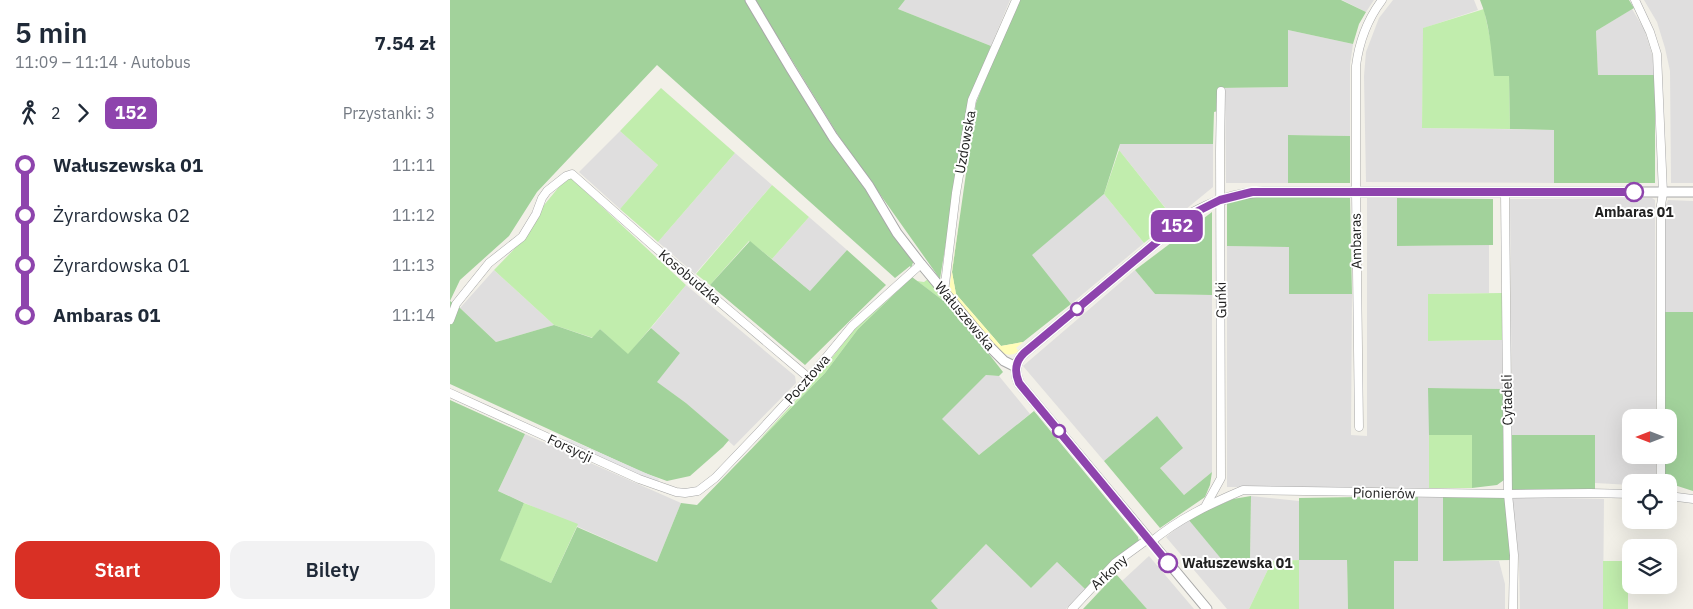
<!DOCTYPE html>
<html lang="pl">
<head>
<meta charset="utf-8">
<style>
  :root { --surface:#fff; --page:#f2f2f3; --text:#1f2937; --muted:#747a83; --accent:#d93025 }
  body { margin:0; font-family:"IBM Plex Sans",sans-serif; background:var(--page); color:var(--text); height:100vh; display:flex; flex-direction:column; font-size:19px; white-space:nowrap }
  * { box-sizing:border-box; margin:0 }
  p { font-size:16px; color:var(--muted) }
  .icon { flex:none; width:28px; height:28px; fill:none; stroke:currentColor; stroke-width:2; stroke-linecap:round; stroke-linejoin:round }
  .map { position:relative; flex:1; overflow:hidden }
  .panel { display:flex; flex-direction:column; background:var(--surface); width:450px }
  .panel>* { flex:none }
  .badge { padding:0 10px; border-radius:8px; font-size:18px; line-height:32px }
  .needle { width:32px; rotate:270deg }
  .controls { position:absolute; left:1172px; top:409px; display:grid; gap:10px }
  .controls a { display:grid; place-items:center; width:55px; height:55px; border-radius:10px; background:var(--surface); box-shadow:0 5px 20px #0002; font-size:25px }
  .map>.badge { position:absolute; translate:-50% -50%; box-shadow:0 0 0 2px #fff }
  .legs { display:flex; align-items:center; gap:8px; height:55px; padding:0 15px; font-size:16px }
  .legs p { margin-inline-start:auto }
  .summary { display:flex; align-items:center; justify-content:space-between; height:85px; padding:0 15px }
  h1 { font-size:28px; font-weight:600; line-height:38px }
  .action { display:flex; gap:10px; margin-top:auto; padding:10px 15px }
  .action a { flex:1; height:58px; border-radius:15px; background:var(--accent); color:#fff; font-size:20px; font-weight:600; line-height:58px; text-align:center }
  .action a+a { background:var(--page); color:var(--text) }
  ul { padding:0 15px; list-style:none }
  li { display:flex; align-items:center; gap:18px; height:50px; font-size:19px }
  li i { display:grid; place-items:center; width:8px; height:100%; margin:0 6px; background:currentColor }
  li i::after { content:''; width:12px; height:12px; margin:-6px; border:4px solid; border-radius:50%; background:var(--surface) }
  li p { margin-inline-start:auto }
  li:first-child i { background:linear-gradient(#0000 50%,currentColor 0) }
  li:last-child i { background:linear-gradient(currentColor 50%,#0000 0) }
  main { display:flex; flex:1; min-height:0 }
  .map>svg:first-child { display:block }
  .residential { fill:#dfdede }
  .grass { fill:#c1edad }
  .forest { fill:#a2d29b }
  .sand { fill:#fffdb9 }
  .parking { fill:#e5e5e5 }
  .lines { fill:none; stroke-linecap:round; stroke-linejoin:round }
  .minor-casing { stroke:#a8a8a8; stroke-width:9 }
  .tertiary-casing { stroke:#a8a8a8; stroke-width:11 }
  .minor { stroke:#fff; stroke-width:8 }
  .tertiary { stroke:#fff; stroke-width:9 }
  .line-1-casing { stroke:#fff; stroke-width:11 }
  .line-1 { stroke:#8e44ad; stroke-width:8 }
  .stop-1-dot { fill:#fff; stroke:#8e44ad; stroke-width:2.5 }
  .labels { text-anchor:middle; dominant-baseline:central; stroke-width:4; stroke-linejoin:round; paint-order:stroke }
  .street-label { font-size:14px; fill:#212121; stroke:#fff }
  .stop-label { font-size:14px; font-weight:bold; fill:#212121; stroke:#fff }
</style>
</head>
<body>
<main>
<section class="panel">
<div class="summary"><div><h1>5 min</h1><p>11:09 – 11:14 · Autobus</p></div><b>7.54 zł</b></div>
<div class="legs"><svg class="icon" aria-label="walk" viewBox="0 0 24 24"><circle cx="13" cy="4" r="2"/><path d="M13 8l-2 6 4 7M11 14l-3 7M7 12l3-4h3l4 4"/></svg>2<svg class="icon" aria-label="forward" viewBox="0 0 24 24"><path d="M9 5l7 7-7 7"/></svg><b class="badge" style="background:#8e44ad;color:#fff">152</b><p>Przystanki: 3</p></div>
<ul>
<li><i style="color:#8e44ad"></i><b>Wałuszewska 01</b><p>11:11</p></li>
<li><i style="color:#8e44ad"></i><span>Żyrardowska 02</span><p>11:12</p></li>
<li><i style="color:#8e44ad"></i><span>Żyrardowska 01</span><p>11:13</p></li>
<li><i style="color:#8e44ad"></i><b>Ambaras 01</b><p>11:14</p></li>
</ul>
<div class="action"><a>Start</a><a>Bilety</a></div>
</section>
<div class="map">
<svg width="1243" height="609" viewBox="0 0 1243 609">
  <rect width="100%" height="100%" fill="#f2f0e8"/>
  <!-- residential -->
  <g class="residential">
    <polygon points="455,0 560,0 541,46 448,9"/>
    <polygon points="892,0 924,0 916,12"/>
    <polygon points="943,0 1024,0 1028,10 974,28 972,128 1104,130 1104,183 916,182 914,76 916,52 929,18"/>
    <polygon points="1194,0 1243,0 1243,183 1221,183 1220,71 1215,48 1207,22"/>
    <polygon points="1182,9 1194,29 1202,54 1205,75 1148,76 1146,31"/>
    <polygon points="838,30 903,44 900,65 900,136 838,135 838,183 776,183 775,88 838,87"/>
    <polygon points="170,131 208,165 170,209 129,172"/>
    <polygon points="670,143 763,144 763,187 730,214 728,212 722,216 669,150"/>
    <polygon points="285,153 322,185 245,274 208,242"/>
    <polygon points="654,194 694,243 621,304 581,255"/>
    <polygon points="917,198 947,198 947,246 1039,245 1039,293 978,294 978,341 1052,340 1053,389 979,388 979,488 777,487 777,246 839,247 839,294 902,294 901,435 917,436"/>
    <polygon points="1202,198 1205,200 1206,417 1181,418 1181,455 1206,455 1206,480 1203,482 1181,482 1181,485 1145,483 1144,435 1062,435 1060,199"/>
    <polygon points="1218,200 1243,201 1243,312 1213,312 1214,208"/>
    <polygon points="359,217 397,250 360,291 322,259"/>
    <polygon points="44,270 104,325 46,342 10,308"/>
    <polygon points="685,270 705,294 762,295 762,472 734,495 710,468 707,416 654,461 573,366"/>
    <polygon points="236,285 345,376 346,383 284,446 236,403 206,382 230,353 201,328"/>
    <polygon points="536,375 549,376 580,414 529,455 491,419"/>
    <polygon points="75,434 231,503 207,562 48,491"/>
    <polygon points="801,496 849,501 849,560 897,560 898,609 849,609 849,560 822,561 799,609 777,609 716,537 738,519 800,561"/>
    <polygon points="968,496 993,497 993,561 1049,561 1055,584 1055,609 944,609 944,560 968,561"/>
    <polygon points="1062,497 1154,499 1153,609 1070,609 1069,561"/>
    <polygon points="536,544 581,588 607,562 635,589 616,609 488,609 480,602"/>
    <polygon points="699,556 744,609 697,609 672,581"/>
  </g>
  <!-- grass -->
  <g class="grass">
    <polygon points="1034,9 1040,38 1059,76 1060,129 972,128 973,28"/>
    <polygon points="211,88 285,153 208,242 170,209 208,165 170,131"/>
    <polygon points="669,150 724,219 694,243 654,194"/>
    <polygon points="121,178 236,285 178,355 150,329 143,338 104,325 44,270 75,238 90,210 113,182"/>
    <polygon points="322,185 359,217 322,259 299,241 260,285 246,274"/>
    <polygon points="462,277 408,329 375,373 301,449 361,384 407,326"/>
    <polygon points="478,279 503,308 467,281 474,282"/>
    <polygon points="1052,293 1052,340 978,341 978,294"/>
    <polygon points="1022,434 1022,488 979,488 979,435"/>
    <polygon points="74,503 128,524 101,583 49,560"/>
    <polygon points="849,560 849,609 799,609 822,561"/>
    <rect x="1153" y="561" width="25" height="48"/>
  </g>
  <!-- forest -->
  <g class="forest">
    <polygon points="0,0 296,0 403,170 464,260 461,268 460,266 445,278 207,65 87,192 59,236 10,280 0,301 10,308 46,342 104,325 142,338 150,329 178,354 201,328 230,353 207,382 236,403 279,440 273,447 240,476 217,481 192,472 0,384"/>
    <polygon points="305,0 455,0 448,9 541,46 519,102 490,279 388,135"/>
    <polygon points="570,0 891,0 916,12 909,24 903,44 838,30 838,87 768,88 768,111 764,112 763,144 670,144 654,194 582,255 621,304 573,342 551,346 506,294 502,272 526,103 545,55"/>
    <path d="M 1030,0 L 1179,0 L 1184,8 L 1146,31 L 1148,75 L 1205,75 L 1205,183 L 1104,183 L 1104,130 L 1060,129 L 1059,76 L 1044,76 C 1041,50 1040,24 1030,0 Z"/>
    <polygon points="838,135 900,136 900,183 838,183"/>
    <polygon points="839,196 900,198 902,294 839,294 839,247 777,246 777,202 798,197"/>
    <polygon points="947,198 1043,199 1043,245 947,246"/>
    <polygon points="762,212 762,295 705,294 685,270"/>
    <polygon points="300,241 360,291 397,250 436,285 355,365 260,285"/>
    <polygon points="462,277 503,308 553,372 549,376 536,375 492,419 529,455 584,411 688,537 689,541 635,589 607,562 581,588 536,544 481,601 488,609 0,609 0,400 75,434 48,491 74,503 50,560 101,583 127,527 207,562 231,503 247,505 375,373 408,329"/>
    <polygon points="1213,312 1243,312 1243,491 1215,482 1214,455 1219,455 1219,418 1214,417"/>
    <polygon points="978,388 1053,389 1054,480 1047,485 1022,488 1022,435 979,435"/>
    <polygon points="707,416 733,448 710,468 734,495 762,472 760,485 755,497 710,528 654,461"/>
    <rect x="1062" y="435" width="83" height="55"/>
    <polygon points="801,496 800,561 773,561 738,519 783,499"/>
    <polygon points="968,496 968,561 944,561 944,609 898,609 897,560 849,560 849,498"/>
    <polygon points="993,497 1055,498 1061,542 1061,560 993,561"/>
    <polygon points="666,574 697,609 633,609"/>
  </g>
  <!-- sand -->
  <path class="sand" d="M 512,199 L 502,272 L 506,294 L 551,346 L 573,342 L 566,348 L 569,351 C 561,357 555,355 547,350 L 499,291 Z"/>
  <!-- parking -->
  <polygon class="parking" points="106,439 121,440 209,479 208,484"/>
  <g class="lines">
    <defs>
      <g id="minor">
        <polyline points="1185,0 1200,32 1207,54 1213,193 1211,205 1211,418"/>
        <polyline points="1055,192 1058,494 1064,555 1063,609"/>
        <polyline points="494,292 506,193 522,100 566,0"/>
        <polyline points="0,320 6,304 39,263 72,237 86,214 92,198 97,191 116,176 122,174 201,244 359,378"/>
        <polyline points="0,393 189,479 226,492 235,493 248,491 265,478 308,433 359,378 402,326 471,264"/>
        <path d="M 909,427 L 906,192 L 906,66 C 909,42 917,20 932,0"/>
        <polyline points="1211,455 1211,482"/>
        <polyline points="1219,496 1243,499"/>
        <polyline points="756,505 771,478 770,151 771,91"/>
        <path d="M 701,542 C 728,519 760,504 793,490 L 1058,494 L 1140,493 L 1181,494"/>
        <polyline points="622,609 665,563 698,539"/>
      </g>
      <g id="tertiary">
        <polyline points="300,0 341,69 383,137 419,186 447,233 471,264 540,347 554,361 566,367"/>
        <path d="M 757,609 L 569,383 C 564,371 565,362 574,353 L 739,215 C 763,202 785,193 813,192 L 1243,192"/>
      </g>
    </defs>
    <!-- minor casing -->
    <use href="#minor" class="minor-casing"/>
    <!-- tertiary casing -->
    <use href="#tertiary" class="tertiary-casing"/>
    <!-- minor -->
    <use href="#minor" class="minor"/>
    <!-- tertiary -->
    <use href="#tertiary" class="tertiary"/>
  </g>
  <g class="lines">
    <defs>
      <path id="line-1" d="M 718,563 L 569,383 C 564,371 565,362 574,353 L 738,216 L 770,200 L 802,192 L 1184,192"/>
    </defs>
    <!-- line-1 casing -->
    <use href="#line-1" class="line-1-casing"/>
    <!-- line-1 -->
    <use href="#line-1" class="line-1"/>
  </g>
  <!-- markers -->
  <g class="stop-1-dot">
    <circle cx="1184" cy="192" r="9"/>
    <circle cx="627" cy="309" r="6"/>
    <circle cx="609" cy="431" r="6"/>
    <circle cx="718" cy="563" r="9"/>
  </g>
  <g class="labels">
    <!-- street labels -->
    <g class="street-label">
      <text transform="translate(515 142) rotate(-80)">Uzdowska</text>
      <text transform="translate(906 241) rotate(-91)">Ambaras</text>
      <text transform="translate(240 277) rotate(40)">Kosobudzka</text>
      <text transform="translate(771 300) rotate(-91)">Guńki</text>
      <text transform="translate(515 316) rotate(50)">Wałuszewska</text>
      <text transform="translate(357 379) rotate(-49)">Pocztowa</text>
      <text transform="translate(1057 400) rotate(-91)">Cytadeli</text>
      <text transform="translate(120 448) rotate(25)">Forsycji</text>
      <text transform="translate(934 493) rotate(1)">Pionierów</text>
      <text transform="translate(659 572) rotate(-43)">Arkony</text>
    </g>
    <!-- stop labels -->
    <g class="stop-label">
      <text x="1184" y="212">Ambaras 01</text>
      <text x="732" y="563" text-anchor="start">Wałuszewska 01</text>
    </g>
  </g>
</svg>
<div class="controls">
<a><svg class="needle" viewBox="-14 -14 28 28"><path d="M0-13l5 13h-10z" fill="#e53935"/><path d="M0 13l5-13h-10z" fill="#747a83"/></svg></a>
<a><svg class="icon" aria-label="locate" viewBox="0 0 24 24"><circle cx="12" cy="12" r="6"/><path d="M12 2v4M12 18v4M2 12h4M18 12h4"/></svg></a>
<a><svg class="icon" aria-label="layers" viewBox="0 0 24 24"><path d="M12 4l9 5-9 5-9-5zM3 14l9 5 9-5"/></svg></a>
</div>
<b class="badge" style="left:727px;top:226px;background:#8e44ad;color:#fff">152</b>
</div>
</main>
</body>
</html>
